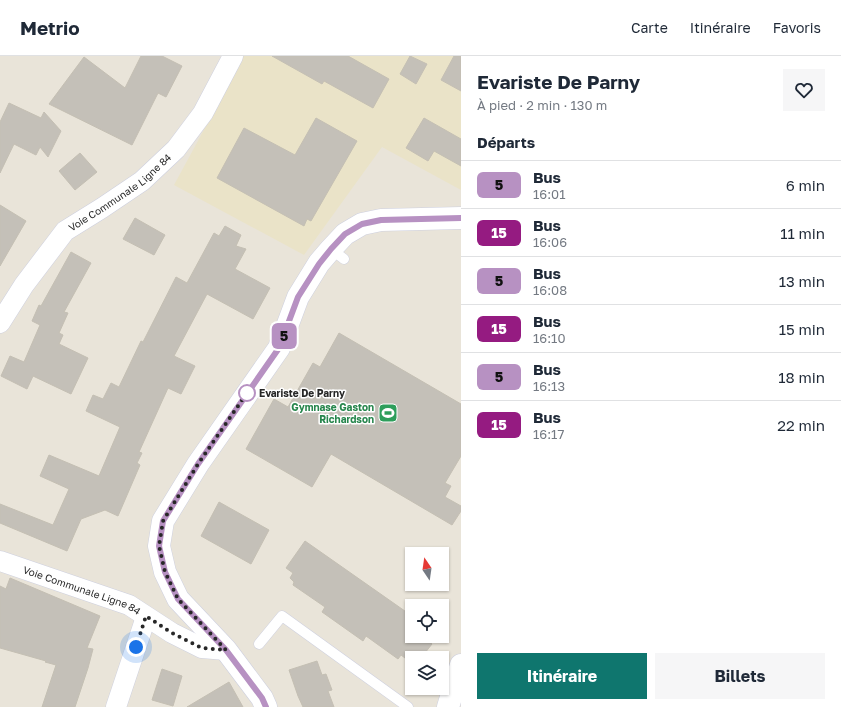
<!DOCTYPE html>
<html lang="fr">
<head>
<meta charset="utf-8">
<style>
  :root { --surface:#fff; --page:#f6f6f7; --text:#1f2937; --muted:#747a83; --line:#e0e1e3; --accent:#0f766e }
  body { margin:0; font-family:"Golos Text",sans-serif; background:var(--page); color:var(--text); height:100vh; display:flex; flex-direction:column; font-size:15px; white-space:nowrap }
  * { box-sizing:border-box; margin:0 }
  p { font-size:13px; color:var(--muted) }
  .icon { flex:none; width:22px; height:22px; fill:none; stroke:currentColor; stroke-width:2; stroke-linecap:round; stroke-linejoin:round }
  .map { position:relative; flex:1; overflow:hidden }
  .drawer { display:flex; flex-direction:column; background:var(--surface); width:380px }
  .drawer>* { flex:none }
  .badge { padding:0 8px; border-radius:6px; font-size:14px; line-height:26px }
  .needle { width:26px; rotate:347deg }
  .tools { position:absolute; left:405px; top:491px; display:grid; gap:8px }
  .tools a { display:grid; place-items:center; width:44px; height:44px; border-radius:0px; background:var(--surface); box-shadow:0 1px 3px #0004; font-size:20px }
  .you { position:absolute; width:20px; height:20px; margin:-10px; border:3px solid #fff; border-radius:50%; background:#1a73e8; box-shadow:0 0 0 6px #1a73e833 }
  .map>.badge { position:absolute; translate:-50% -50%; box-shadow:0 0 0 2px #fff }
  h2 { padding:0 16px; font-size:15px; line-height:36px }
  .round { display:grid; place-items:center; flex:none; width:42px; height:42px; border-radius:0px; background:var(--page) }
  .overview { display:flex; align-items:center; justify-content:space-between; height:68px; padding:0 16px }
  h1 { font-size:19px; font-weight:700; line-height:30px }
  .button { display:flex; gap:8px; margin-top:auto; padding:8px 16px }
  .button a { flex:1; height:46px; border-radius:0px; background:var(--accent); color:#fff; font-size:16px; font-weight:700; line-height:46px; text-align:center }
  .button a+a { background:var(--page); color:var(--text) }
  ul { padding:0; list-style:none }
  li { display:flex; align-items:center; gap:12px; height:48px; padding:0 16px; border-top:1px solid var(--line) }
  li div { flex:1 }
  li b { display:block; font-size:15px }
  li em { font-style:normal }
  li .badge { min-width:44px; font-weight:700; text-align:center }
  header { display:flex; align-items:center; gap:24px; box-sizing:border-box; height:56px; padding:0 20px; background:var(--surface); border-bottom:1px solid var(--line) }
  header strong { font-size:19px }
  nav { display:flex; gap:22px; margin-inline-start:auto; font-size:14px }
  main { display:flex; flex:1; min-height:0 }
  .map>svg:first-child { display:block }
  .education { fill:#eae3c8 }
  .building { fill:#c4c0b8; stroke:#c4bfb3 }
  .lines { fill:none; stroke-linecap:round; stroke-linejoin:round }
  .service-casing { stroke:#ced0df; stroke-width:11 }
  .minor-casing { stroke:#ced0df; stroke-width:21 }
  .secondary-casing { stroke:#ced0df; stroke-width:23 }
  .service { stroke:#fff; stroke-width:10 }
  .minor { stroke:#fff; stroke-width:20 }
  .secondary { stroke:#fff; stroke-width:22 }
  .line-casing { stroke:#fff; stroke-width:9 }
  .line { stroke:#b791c2; stroke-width:6 }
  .walk { stroke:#272727; stroke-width:4; stroke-dasharray:0 7.2 }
  .stop-dot { fill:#fff; stroke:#b791c2; stroke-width:2 }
  .labels { text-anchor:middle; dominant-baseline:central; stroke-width:3; stroke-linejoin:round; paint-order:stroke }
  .street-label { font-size:10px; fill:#272727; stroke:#fff }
  .stop-label { font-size:10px; font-weight:bold; fill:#272727; stroke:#fff; text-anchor:start }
  .leisure-label { font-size:10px; font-weight:bold; fill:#27864d; stroke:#fff; text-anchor:end }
</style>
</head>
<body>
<header>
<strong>Metrio</strong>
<nav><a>Carte</a><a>Itinéraire</a><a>Favoris</a></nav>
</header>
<main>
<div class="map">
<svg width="461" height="651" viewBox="0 0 461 651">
  <rect width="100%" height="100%" fill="#e9e4d9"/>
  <!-- education -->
  <polygon class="education" points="244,0 461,0 461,134 382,91 304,199 174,129"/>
  <!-- building -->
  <g class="building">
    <polygon points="141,0 162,0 182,10 166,41 158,37 132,89 49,48 84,1 125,32"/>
    <polygon points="272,0 348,0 389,23 373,52 324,25 322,28"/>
    <polygon points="410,0 427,8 416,28 400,18"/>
    <polygon points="454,0 461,0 461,35 441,24"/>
    <polygon points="9,47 41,62 44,56 61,75 48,101 40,91 36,99 14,88 0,117 0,66"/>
    <polygon points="316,62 357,85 311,165 307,163 304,170 217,122 244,72 295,99"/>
    <polygon points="424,62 461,83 461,110 434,95 428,105 406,92"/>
    <polygon points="80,97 97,116 75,134 59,115"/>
    <polygon points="0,149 26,165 0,210"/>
    <polygon points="135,162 165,179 154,199 123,183"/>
    <polygon points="225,170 241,179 236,190 246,193 235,213 270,232 253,263 207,238 174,300 195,310 181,338 168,332 139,396 142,397 137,407 140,409 118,460 105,454 81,463 67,495 0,467 0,448 53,469 69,433 40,420 49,399 99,420 120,371 86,355 93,339 103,343 111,327 119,331 141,285 143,286 176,221 187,227 214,177 219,180"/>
    <polygon points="71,196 91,207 64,256 68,257 59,277 63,279 59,288 88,302 71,338 33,320 27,333 1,320 10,300 24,306 40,269 32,265 39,249 41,250"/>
    <polygon points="339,277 461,348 461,400 445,427 451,430 445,441 461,450 461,455 452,469 331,398 312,431 246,393 274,343 288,351 313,307 320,311"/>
    <polygon points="219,446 269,474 251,508 201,480"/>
    <polygon points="305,485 412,560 412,580 422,580 432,588 421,602 405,602 401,599 398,603 366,580 363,585 322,556 325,551 293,529 294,526 290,522 293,517 286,512"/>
    <polygon points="10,522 100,560 87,592 93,593 88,612 75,651 42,651 56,609 45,606 46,605 0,592 0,530 6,533"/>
    <polygon points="317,605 322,619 326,618 332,634 328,635 334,651 303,651 298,640 289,614"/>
    <polygon points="162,613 182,620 173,650 152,644"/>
    <polygon points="229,626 243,651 187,651"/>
  </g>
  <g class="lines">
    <defs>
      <g id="service">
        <polyline points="331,193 344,203"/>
        <polyline points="259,588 282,560 408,651"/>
      </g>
      <g id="minor">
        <path id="s1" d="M 0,267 L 24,229 L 65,175 L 102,152 L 142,125 L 176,93 L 203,57 L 233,0"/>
        <path id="s2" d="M 0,505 L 129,549 L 172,577 L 202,592 L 226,594"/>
        <polyline points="116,651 146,561"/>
      </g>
      <g id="secondary">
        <polyline points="266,651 262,642 226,594 178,543 165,516 159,490 163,465 198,408 279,292 298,241 319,207 331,193 345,178 362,168 381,164 461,162"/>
        <polyline points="448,651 461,609"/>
      </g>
    </defs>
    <!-- service casing -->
    <use href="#service" class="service-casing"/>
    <!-- minor casing -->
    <use href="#minor" class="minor-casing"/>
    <!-- secondary casing -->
    <use href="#secondary" class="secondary-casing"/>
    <!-- service -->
    <use href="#service" class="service"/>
    <!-- minor -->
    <use href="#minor" class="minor"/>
    <!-- secondary -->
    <use href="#secondary" class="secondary"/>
  </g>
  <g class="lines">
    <defs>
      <polyline id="line" points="266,651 262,642 226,594 178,543 165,516 159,490 163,465 198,408 279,292 298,241 319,208 331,193 345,178 362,168 381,164 461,162"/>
    </defs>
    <!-- line casing -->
    <use href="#line" class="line-casing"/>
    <!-- line -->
    <use href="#line" class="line"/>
    <!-- walk -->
    <polyline class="walk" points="136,591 146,560 172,577 202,592 226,594 178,543 165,516 159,490 163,465 198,408 247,337"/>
  </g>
  <!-- icons -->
  <defs>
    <symbol id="stadium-square" viewBox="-11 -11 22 22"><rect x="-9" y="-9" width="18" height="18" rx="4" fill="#2e9e5b" stroke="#fff"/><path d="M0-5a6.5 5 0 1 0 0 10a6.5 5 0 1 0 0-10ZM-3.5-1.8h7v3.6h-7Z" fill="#fff"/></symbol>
  </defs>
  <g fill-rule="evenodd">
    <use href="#stadium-square" x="377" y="346" width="22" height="22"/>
  </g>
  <!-- markers -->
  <circle class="stop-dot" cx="247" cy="337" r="8"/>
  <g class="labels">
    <!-- street labels -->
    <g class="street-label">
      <text stroke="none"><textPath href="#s1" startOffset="180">Voie Communale Ligne 84</textPath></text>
      <text stroke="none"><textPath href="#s2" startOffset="87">Voie Communale Ligne 84</textPath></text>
    </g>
    <!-- stop labels -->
    <g class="stop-label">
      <text x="259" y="337">Evariste De Parny</text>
    </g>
    <!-- leisure labels -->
    <g class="leisure-label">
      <text x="374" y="351">Gymnase Gaston<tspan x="374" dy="12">Richardson</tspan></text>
    </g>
  </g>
</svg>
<div class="tools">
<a><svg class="needle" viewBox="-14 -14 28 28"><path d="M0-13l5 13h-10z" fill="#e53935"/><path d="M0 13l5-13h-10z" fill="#747a83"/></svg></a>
<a><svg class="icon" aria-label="locate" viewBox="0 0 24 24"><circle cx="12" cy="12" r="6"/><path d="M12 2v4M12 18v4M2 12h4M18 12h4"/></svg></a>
<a><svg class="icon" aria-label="layers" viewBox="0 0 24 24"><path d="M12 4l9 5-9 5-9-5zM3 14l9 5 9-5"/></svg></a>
</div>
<div class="you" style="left:136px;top:591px"></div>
<b class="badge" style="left:284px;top:280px;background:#b791c2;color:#111">5</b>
</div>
<section class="drawer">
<div class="overview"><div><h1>Evariste De Parny</h1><p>À pied · 2 min · 130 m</p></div><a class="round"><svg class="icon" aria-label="heart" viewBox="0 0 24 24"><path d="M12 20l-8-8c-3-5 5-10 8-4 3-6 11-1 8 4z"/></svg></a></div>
<h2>Départs</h2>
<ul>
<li><span class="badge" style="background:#b791c2;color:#111">5</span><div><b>Bus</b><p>16:01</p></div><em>6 min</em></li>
<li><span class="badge" style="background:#951b81;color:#fff">15</span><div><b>Bus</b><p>16:06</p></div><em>11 min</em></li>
<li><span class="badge" style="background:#b791c2;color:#111">5</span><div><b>Bus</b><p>16:08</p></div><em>13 min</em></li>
<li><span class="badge" style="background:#951b81;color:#fff">15</span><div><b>Bus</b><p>16:10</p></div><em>15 min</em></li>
<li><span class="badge" style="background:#b791c2;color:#111">5</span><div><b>Bus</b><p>16:13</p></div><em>18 min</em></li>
<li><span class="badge" style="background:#951b81;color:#fff">15</span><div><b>Bus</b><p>16:17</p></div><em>22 min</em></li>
</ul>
<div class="button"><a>Itinéraire</a><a>Billets</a></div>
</section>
</main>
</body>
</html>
